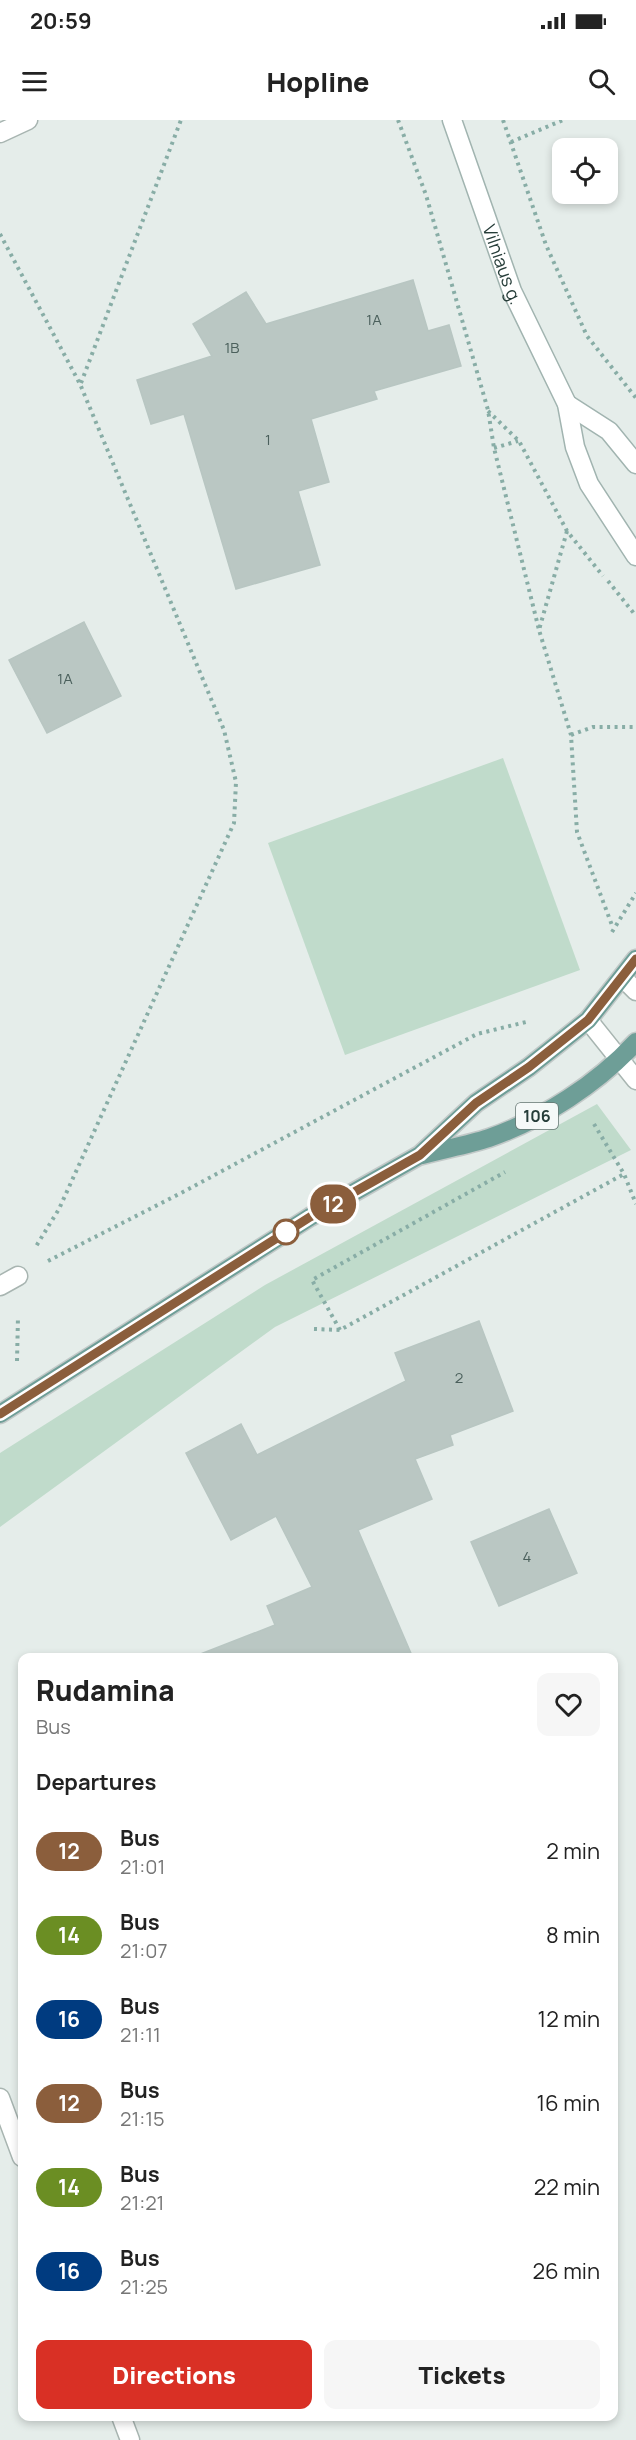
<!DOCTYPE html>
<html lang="en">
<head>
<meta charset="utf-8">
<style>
  :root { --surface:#fff; --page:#f6f6f6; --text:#222; --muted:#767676; --accent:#d93025 }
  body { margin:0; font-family:Manrope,sans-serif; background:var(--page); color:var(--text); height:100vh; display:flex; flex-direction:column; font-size:22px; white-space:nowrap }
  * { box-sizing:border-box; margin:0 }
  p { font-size:20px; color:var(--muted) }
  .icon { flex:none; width:33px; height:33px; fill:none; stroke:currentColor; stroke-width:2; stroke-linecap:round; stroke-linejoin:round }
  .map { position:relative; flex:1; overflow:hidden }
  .side { position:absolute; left:18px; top:1533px; width:600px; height:768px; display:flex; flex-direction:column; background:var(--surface); border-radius:12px; box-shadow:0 3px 9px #0003 }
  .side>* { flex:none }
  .badge { padding:0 12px; border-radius:20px; font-size:21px; line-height:39px }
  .tools { position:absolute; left:552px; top:18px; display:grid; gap:12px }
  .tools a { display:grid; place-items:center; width:66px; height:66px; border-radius:12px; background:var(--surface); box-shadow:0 3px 9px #0003; font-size:30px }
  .map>.badge { position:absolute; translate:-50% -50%; box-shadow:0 0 0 3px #fff }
  h2 { padding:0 18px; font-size:22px; line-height:54px }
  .round { display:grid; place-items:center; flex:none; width:63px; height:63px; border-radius:12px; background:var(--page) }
  .headline { display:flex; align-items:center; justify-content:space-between; height:102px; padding:0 18px }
  h1 { font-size:28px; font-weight:800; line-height:45px }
  .primary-button { display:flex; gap:12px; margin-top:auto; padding:12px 18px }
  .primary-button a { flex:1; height:69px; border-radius:12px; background:var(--accent); color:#fff; font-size:24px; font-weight:800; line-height:69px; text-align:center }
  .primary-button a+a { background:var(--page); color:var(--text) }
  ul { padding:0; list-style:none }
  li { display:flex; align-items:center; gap:18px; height:84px; padding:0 18px }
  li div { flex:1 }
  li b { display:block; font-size:22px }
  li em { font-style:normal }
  li .badge { min-width:66px; font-weight:700; text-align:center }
  .status { display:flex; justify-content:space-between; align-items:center; height:42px; padding:0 30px; background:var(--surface); direction:ltr }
  .status svg { height:16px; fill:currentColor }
  header { display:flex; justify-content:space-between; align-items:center; height:78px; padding:0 18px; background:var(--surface); font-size:27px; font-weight:800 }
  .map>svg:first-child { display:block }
  .green { fill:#c0dbcb }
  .building { fill:#bac7c3; stroke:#b8c6c2; stroke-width:1.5 }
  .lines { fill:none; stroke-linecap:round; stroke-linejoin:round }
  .minor-casing { stroke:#a8b5b1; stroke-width:21 }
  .secondary-casing { stroke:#a1b4b0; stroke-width:21 }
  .primary-casing { stroke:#c2c9c8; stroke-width:21 }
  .path { stroke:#88ada6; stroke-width:4; stroke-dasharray:3 4.5; stroke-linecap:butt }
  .minor { stroke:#fff; stroke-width:18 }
  .secondary { stroke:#fff; stroke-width:18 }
  .primary { stroke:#6e9e97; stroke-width:18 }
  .line-casing { stroke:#fff; stroke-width:14 }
  .line { stroke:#8b5e3c; stroke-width:9 }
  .stop-dot { fill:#fff; stroke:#8b5e3c; stroke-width:3 }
  .labels { text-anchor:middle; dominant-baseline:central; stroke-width:4.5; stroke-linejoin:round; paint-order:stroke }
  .number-label { font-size:15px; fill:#4b605c }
  .shield { fill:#f5f9f8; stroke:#647572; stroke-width:1.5 }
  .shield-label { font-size:16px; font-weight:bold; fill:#263d39 }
  .street-label { font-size:18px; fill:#263d39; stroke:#f5f9f8 }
</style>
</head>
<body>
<div class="status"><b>20:59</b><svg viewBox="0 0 49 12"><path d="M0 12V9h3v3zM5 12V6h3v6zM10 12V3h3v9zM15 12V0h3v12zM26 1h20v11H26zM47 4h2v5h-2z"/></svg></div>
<header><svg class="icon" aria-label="menu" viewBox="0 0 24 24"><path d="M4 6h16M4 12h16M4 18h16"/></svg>Hopline<svg class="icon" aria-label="search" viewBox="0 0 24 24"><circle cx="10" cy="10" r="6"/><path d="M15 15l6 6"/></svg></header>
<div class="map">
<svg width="636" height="2320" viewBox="0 0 636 2320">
  <rect width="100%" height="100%" fill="#e5edea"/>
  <!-- green -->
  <g class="green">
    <polygon points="503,638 580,850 345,935 268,723"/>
    <polygon points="597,984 631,1030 275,1207 0,1407 0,1333 265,1165"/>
  </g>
  <!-- building -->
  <g class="building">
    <polygon points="413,160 428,211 449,205 461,246 374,271 377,279 311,299 329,362 298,371 320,445 236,469 184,294 151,304 137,260 212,236 193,204 246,172 266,204"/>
    <polygon points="84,502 121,576 47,613 9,540"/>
    <polygon points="479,1201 513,1291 450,1315 453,1325 415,1339 432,1379 358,1410 413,1538 199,1538 198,1535 275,1505 267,1486 312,1467 276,1396 231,1420 186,1333 241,1304 257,1335 406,1261 395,1233"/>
    <polygon points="549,1389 577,1453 499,1486 471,1422"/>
  </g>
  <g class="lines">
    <defs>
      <g id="minor">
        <polyline points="0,13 28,0"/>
        <polyline points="623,858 636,871"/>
        <polyline points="588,900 636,960"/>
        <polyline points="0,1166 18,1156"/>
        <polyline points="0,1978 22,2037"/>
        <polyline points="121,2296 130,2320"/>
      </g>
      <g id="secondary">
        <path id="s1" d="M 452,0 L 512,171 L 567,284 L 575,327 L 589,364 L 636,436"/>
        <polyline points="567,284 609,311 636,344"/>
      </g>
      <g id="primary">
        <path d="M 422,1035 C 444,1029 468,1025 489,1018 C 543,999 597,964 636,922"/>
        <polyline points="0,1294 310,1097 420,1035 476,983 529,947 588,900 636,839"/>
      </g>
    </defs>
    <!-- minor casing -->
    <use href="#minor" class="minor-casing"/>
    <!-- secondary casing -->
    <use href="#secondary" class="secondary-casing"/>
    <!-- primary casing -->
    <use href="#primary" class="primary-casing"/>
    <!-- path -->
    <g class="path">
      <polyline points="398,0 426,75 488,290 494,328 539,510"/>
      <polyline points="503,0 546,125 587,216 636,278"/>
      <polyline points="511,22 563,0"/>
      <polyline points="0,114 80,264 224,610 236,662 234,703 59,1089 35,1128"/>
      <polyline points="81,263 181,0"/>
      <polyline points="488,291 519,321 567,411 603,456"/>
      <polyline points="494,328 518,321"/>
      <polyline points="567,411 539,510 571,615 577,712 613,808"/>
      <polyline points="608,461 636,496"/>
      <polyline points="571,615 593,607 636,607"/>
      <polyline points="612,812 636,773"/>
      <polyline points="594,1004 624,1054 636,1084"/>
      <polyline points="48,1141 183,1072 477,914 526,902"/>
      <polyline points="314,1209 340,1210 624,1054"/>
      <polyline points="340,1210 312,1160 505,1052"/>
      <polyline points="17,1241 18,1197"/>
    </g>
    <!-- minor -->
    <use href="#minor" class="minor"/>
    <!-- secondary -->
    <use href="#secondary" class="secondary"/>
    <!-- primary -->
    <use href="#primary" class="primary"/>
  </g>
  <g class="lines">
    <defs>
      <polyline id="line" points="0,1294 310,1097 420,1035 476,983 529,947 588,900 636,839"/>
    </defs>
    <!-- line casing -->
    <use href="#line" class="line-casing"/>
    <!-- line -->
    <use href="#line" class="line"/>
  </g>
  <!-- markers -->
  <circle class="stop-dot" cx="286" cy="1112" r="12"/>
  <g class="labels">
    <!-- number labels -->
    <g class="number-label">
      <text x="374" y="199">1A</text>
      <text x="232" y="227">1B</text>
      <text x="268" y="319">1</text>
      <text x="65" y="558">1A</text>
      <text x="459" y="1257">2</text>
      <text x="527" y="1436">4</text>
    </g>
    <!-- shield labels -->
    <rect class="shield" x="516" y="983" width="42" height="26" rx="4.5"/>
    <g class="shield-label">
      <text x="537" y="996">106</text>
    </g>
    <!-- street labels -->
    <g class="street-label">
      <text stroke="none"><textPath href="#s1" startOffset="153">Vilniaus g.</textPath></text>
    </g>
  </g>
</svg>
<div class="tools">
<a><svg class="icon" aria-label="locate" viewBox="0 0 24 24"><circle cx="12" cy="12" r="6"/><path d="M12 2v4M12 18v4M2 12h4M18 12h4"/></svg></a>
</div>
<b class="badge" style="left:333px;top:1084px;background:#8b5e3c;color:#fff">12</b>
<section class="side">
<div class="headline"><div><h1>Rudamina</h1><p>Bus</p></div><a class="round"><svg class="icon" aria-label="heart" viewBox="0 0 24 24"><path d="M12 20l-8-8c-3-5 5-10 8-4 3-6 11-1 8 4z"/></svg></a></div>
<h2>Departures</h2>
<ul>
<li><span class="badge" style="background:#8b5e3c;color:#fff">12</span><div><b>Bus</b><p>21:01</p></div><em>2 min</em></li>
<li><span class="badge" style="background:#6b8e23;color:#fff">14</span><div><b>Bus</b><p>21:07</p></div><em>8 min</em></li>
<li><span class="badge" style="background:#003b80;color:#fff">16</span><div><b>Bus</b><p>21:11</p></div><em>12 min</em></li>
<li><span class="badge" style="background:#8b5e3c;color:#fff">12</span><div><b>Bus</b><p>21:15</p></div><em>16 min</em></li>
<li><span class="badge" style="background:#6b8e23;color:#fff">14</span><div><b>Bus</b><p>21:21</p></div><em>22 min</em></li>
<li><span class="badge" style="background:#003b80;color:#fff">16</span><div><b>Bus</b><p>21:25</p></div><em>26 min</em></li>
</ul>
<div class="primary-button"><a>Directions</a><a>Tickets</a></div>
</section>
</div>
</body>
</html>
